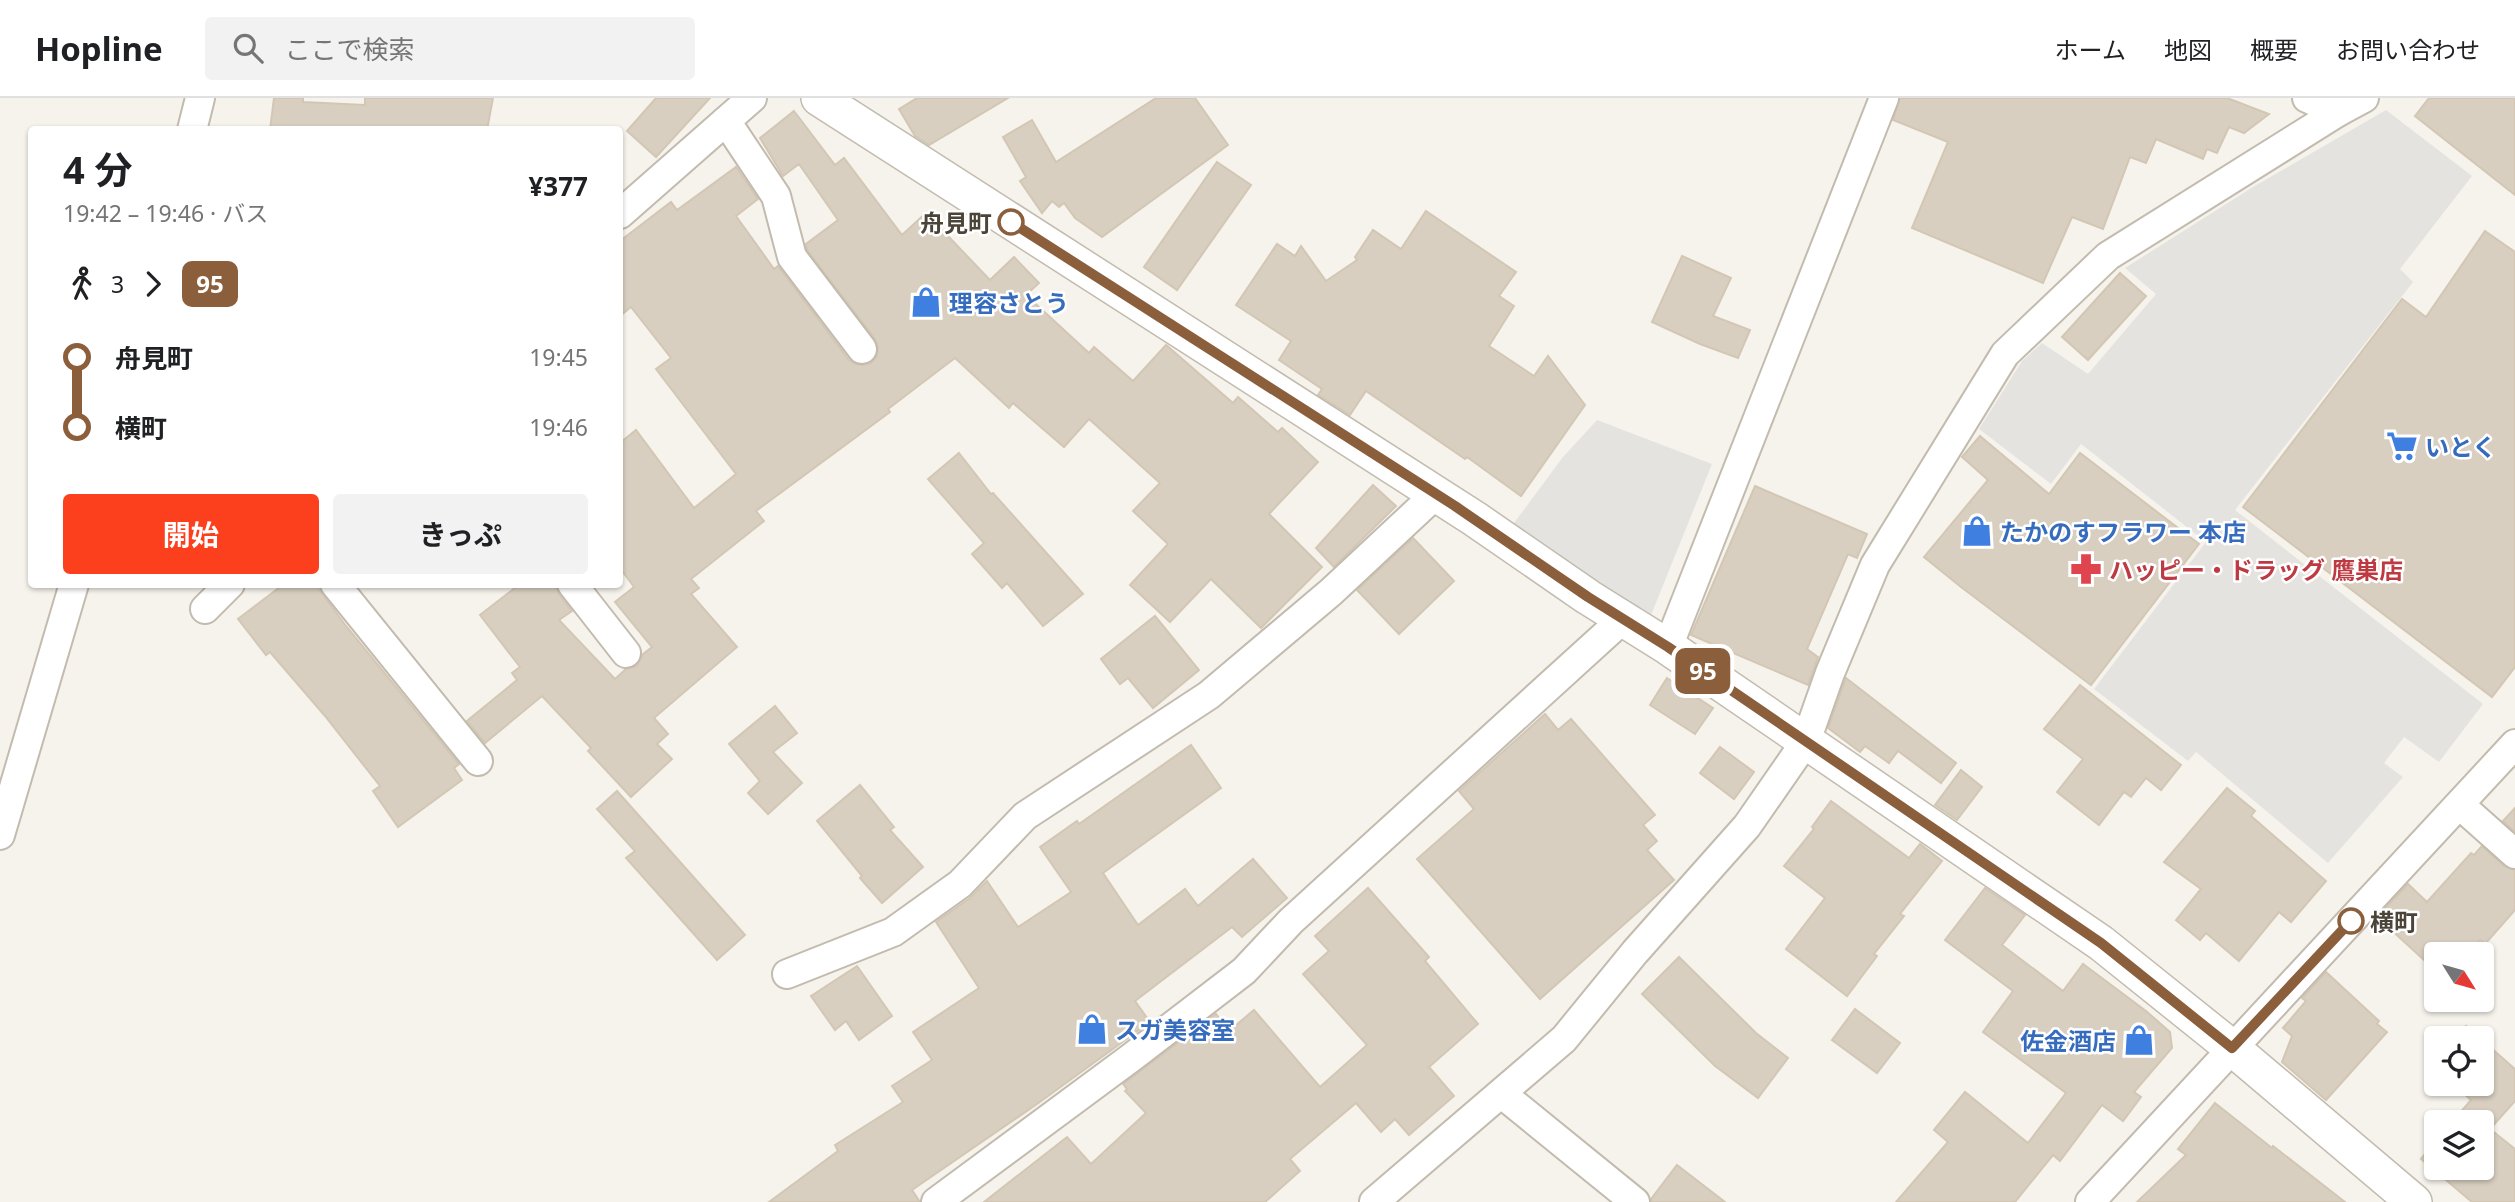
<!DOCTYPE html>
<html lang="ja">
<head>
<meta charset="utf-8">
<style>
  :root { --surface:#fff; --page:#f2f2f2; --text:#202124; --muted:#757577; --line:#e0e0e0; --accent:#fc3f1d }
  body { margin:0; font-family:"Noto Sans","Noto Sans JP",sans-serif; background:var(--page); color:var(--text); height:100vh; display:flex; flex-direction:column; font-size:26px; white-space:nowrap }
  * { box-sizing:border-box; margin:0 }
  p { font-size:23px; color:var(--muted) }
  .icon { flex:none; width:38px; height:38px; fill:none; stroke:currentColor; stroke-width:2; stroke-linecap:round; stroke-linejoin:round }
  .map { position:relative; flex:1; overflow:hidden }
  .sheet { position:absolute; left:28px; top:28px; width:595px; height:462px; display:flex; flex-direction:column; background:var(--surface); border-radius:7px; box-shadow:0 2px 5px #0004 }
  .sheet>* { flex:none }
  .badge { padding:0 14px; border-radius:10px; font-size:24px; line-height:46px }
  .needle { width:46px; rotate:127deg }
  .fabs { position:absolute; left:2424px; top:844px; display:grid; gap:14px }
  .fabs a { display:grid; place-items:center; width:70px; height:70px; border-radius:7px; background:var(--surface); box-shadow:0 2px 5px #0004; font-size:35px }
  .map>.badge { position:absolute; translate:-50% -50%; box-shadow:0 0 0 4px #fff }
  .legs { display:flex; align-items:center; gap:10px; height:77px; padding:0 35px; font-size:23px }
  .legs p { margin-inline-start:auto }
  .head { display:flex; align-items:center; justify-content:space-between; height:119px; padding:0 35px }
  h1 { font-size:38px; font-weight:700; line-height:52px }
  .button { display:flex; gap:14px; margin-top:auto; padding:14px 35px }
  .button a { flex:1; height:80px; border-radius:7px; background:var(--accent); color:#fff; font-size:28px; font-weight:700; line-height:80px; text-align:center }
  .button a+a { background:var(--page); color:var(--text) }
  ul { padding:0 35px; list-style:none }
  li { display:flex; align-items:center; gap:24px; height:70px; font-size:26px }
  li i { display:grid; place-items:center; width:10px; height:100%; margin:0 9px; background:currentColor }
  li i::after { content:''; width:18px; height:18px; margin:-9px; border:5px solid; border-radius:50%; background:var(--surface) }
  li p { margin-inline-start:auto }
  li:first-child i { background:linear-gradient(#0000 50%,currentColor 0) }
  li:last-child i { background:linear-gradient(currentColor 50%,#0000 0) }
  header { display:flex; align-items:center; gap:42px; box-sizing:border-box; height:98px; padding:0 35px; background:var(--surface); border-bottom:2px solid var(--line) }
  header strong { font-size:33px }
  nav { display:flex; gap:38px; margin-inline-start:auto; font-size:24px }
  .search { width:490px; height:63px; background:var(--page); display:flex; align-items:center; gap:18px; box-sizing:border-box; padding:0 24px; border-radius:7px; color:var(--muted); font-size:26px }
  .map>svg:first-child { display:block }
  .parking { fill:#e5e3e0 }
  .building { fill:#d8cfc1; stroke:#d3c7b4; stroke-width:2 }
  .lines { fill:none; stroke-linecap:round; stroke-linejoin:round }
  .minor-casing { stroke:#c2bbae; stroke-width:32 }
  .tertiary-casing { stroke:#c2bbae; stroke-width:38 }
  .minor { stroke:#fff; stroke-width:28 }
  .tertiary { stroke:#fff; stroke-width:35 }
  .line-1-casing { stroke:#fff; stroke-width:16 }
  .line-1 { stroke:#8b5e3c; stroke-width:10 }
  .stop-1-dot { fill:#fff; stroke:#8b5e3c; stroke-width:3.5 }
  .labels { text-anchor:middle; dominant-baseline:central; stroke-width:5; stroke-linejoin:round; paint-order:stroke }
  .stop-label { font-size:24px; font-weight:bold; fill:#4b4439; stroke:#fff; text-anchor:end }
  .shop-label { font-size:24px; font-weight:bold; fill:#366cbe; stroke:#fff; text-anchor:start }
  .health-label { font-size:24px; font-weight:bold; fill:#be3a42; stroke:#fff; text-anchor:start }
</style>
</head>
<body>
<header>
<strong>Hopline</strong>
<div class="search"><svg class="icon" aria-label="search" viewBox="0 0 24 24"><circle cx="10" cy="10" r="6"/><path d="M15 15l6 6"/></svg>ここで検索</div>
<nav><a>ホーム</a><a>地図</a><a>概要</a><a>お問い合わせ</a></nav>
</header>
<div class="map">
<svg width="2515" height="1104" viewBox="0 0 2515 1104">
  <rect width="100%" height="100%" fill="#f6f3ec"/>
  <!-- parking -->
  <g class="parking">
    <polygon points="2386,12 2472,78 2400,171 2413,184 2235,412 2483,606 2439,664 2404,639 2384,665 2403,679 2328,765 2196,654 2188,663 2094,591 2206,444 2081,346 2051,386 1979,331 2022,263 2042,245 2088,276 2156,196 2125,170 2253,89"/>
    <polygon points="1597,322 1712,366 1649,522 1511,429 1563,359"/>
  </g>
  <!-- building -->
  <g class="building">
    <polygon points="274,0 303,0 303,4 365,7 365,0 493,0 487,32 270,32"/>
    <polygon points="656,0 710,0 656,59 627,33"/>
    <polygon points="917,0 1008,0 929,47 915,38 899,11"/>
    <polygon points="1156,0 1195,0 1228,47 1102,139 1075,120 1064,105 1059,109 1052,103 1042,115 1020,83 1026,79 1003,39 1032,22 1056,64"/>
    <polygon points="1900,0 2227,0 2269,16 2244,35 2229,29 2217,55 2207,51 2203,61 2156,41 2146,65 2130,59 2103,131 2072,119 2043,185 1912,130 1948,44 1893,22"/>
    <polygon points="2429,0 2515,0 2515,97 2415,18"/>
    <polygon points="794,13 835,67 844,60 902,137 926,115 990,182 1014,159 1039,185 1026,197 1089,255 1094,249 1133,283 1166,247 1233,305 1238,299 1278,334 1282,330 1318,364 1269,416 1322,469 1261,530 1211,481 1170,524 1130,487 1168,446 1133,413 1160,385 1089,321 1064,349 1013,305 1009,310 955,260 888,311 890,314 756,413 764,423 691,481 699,490 691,496 737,549 654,620 668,636 657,646 672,661 631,699 588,653 591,650 542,598 485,645 467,623 517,582 512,575 520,569 480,517 520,486 555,486 559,496 572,513 559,522 615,581 626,571 637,568 642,557 652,549 615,504 634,489 620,470 620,345 636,332 694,410 736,376 656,271 671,260 631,209 620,218 620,143 671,104 677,112 736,69 758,101 736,118 774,171 778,168 849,262 855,266 863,267 871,265 877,258 878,250 875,241 807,152 806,146 838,122 799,66 783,78 760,40"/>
    <polygon points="1217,64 1251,87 1177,192 1144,169"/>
    <polygon points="1426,113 1516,174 1499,198 1514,208 1489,248 1534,278 1548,258 1585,307 1521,398 1467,359 1465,361 1366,293 1350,317 1318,297 1322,291 1279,262 1291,243 1236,207 1277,146 1295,158 1301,148 1326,183 1357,162 1355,159 1373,132 1401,151"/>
    <polygon points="2485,133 2515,154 2515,569 2492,599 2243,409 2402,201 2426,219"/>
    <polygon points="1682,158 1731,180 1713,218 1750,232 1738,260 1700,246 1652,224"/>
    <polygon points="2120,175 2146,198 2088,262 2062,239"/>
    <polygon points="1980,338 2049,396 2080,355 2199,446 2091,587 1961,489 1924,459 1988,382 1962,359"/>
    <polygon points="959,355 991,396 993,395 1083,496 1043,528 1007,485 1002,490 972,456 984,445 928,381"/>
    <polygon points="1373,387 1396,408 1334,469 1316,450"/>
    <polygon points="1755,388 1867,436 1857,460 1848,456 1807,551 1818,559 1808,587 1691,537"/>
    <polygon points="1413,440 1454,483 1399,536 1357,492"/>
    <polygon points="284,486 315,486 346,528 459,666 454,670 462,682 398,729 373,693 380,688 325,618 270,554 266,557 238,521"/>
    <polygon points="1155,518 1199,572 1153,610 1128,580 1120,586 1101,561"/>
    <polygon points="1667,580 1713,610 1695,636 1650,607"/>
    <polygon points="1846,580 1956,665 1941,685 1898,653 1889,665 1865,648 1860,654 1828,630"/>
    <polygon points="2080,587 2181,667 2161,692 2146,680 2131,699 2124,694 2099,727 2057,694 2083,661 2044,631"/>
    <polygon points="775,608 797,635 773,654 802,685 768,716 748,695 760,683 729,646"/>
    <polygon points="1545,616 1558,632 1571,621 1655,717 1643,727 1657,743 1647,752 1674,782 1540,901 1417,761 1474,711 1459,693"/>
    <polygon points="1191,647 1221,690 1103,775 1138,827 1185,791 1198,808 1253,761 1287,800 1242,839 1232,829 1135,903 1150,924 1037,1006 912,1092 920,1104 769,1104 838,1053 835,1047 903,1004 892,988 932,962 913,934 979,890 936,824 970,800 987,783 1018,829 1071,794 1040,749 1077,723 1079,726"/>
    <polygon points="1720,649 1754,674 1734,701 1700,675"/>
    <polygon points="1961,672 1982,689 1957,722 1935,707"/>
    <polygon points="860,687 894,729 890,732 923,769 882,805 860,780 862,778 817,723"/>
    <polygon points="2227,690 2255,713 2251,718 2326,783 2291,824 2279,814 2239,863 2206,835 2200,842 2176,822 2201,791 2164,764"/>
    <polygon points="617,693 745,837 717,862 626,760 635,753 597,711"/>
    <polygon points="1831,703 1909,760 1920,746 1942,763 1900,816 1904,818 1874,856 1877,858 1847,898 1786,851 1825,800 1784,768 1814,731 1812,729"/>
    <polygon points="2515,710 2515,734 2503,723"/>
    <polygon points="2482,748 2504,768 2515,772 2515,812 2485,846 2480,842 2467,856 2436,856 2436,873 2377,819 2408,786 2427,804 2471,755 2474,757"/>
    <polygon points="1368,790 1429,859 1425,863 1478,926 1429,969 1454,998 1409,1037 1395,1021 1381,1034 1356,1005 1290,1061 1300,1073 1265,1104 984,1104 1067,1039 1091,1066 1146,1015 1125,993 1127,991 1123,986 1216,916 1229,933 1254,912 1320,989 1367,947 1303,876 1329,853 1315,838"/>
    <polygon points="1985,790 2025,817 2002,847 2063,893 2083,866 2146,913 2170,934 2172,950 2134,994 2141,999 2123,1023 2102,1007 2060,1063 2053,1057 2015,1104 1896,1104 1948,1044 1934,1032 1965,994 2028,1045 2066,995 1983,934 2013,893 1945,842"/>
    <polygon points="1679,859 1756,935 1788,960 1758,1000 1715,968 1642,896"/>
    <polygon points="857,868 892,918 859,942 846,923 835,932 811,898"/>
    <polygon points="2326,874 2379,923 2377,926 2387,934 2326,1002 2282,964 2292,938 2283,930 2306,903 2302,900"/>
    <polygon points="1855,911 1900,945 1877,975 1832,942"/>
    <polygon points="2466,928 2479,940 2456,940"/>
    <polygon points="2482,942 2515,971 2515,1003 2490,1031 2515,1051 2515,1104 2472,1104 2421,1061 2436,1043 2436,1069 2482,1069 2482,1024 2452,1024 2471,1002 2452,985 2482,985"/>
    <polygon points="2215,1005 2272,1050 2273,1048 2345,1104 2137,1104 2186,1057 2178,1051"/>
    <polygon points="1677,1067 1725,1104 1651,1104 1651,1101"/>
  </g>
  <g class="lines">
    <defs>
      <g id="minor">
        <polyline points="2307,0 2338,14"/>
        <polyline points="726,23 776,98 792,159 862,251"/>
        <polyline points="192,32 200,0"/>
        <polyline points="620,116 752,0"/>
        <polyline points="335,486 478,663"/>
        <polyline points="572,486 626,555"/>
        <polyline points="205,511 230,486"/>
        <polyline points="1668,549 1884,0"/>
        <polyline points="2460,707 2515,756"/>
        <polyline points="0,737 74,486"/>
        <polyline points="787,876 893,834 960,786 1025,718 1209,597 1331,494 1436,396"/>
        <polyline points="1502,996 1635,1104"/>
        <polyline points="936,1104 1132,959 1244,873 1291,823 1624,520"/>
        <polyline points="1374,1104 1564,941 1635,854 1747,728 1806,643 1830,575 1875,467 2005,256 2108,158 2338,14 2364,0"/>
        <polyline points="2090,1104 2515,646"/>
      </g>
      <polyline id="tertiary" points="819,0 1475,421 1588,499 1668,549 2101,845 2232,950 2414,1104"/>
    </defs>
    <!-- minor casing -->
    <use href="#minor" class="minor-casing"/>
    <!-- tertiary casing -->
    <use href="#tertiary" class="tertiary-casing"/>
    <!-- minor -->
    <use href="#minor" class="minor"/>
    <!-- tertiary -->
    <use href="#tertiary" class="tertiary"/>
  </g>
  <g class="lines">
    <defs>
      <polyline id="line-1" points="1011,124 1455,408 1588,499 1668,549 2101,845 2232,950 2351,823"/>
    </defs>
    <!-- line-1 casing -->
    <use href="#line-1" class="line-1-casing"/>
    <!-- line-1 -->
    <use href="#line-1" class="line-1"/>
  </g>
  <!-- icons -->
  <defs>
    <symbol id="shop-bare" viewBox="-9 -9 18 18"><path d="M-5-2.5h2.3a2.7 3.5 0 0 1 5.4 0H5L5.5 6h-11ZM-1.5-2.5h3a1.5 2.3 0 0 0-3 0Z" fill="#3f7fe0" stroke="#fff" stroke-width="2.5" paint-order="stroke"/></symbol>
    <symbol id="supermarket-bare" viewBox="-9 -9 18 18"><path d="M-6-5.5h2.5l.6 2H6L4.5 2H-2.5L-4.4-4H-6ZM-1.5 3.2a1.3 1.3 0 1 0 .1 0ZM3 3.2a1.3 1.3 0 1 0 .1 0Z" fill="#3f7fe0" stroke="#fff" stroke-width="2.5" paint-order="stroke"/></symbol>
    <symbol id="pharmacy-bare" viewBox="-9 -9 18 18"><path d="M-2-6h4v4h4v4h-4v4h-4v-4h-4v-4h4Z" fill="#e0444e" stroke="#fff" stroke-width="2.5" paint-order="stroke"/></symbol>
  </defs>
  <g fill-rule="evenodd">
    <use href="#shop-bare" x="904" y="182" width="44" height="44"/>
    <use href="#supermarket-bare" x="2380" y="326" width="44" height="44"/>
    <use href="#shop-bare" x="1955" y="411" width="44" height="44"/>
    <use href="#pharmacy-bare" x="2064" y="449" width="44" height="44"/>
    <use href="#shop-bare" x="1070" y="909" width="44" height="44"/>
    <use href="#shop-bare" x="2117" y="920" width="44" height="44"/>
  </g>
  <!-- markers -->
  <g class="stop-1-dot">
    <circle cx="1011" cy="124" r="12"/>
    <circle cx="2351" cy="823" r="12"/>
  </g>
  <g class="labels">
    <!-- stop labels -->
    <g class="stop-label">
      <text x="992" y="124">舟見町</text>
      <text x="2370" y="823" text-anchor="start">横町</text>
    </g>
    <!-- shop labels -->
    <g class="shop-label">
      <text x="949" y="204">理容さとう</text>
      <text x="2425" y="348">いとく</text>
      <text x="2000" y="433">たかのすフラワー 本店</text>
      <text x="1115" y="931">スガ美容室</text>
      <text x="2116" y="942" text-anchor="end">佐金酒店</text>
    </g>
    <!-- health labels -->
    <g class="health-label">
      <text x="2109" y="471">ハッピー・ドラッグ 鷹巣店</text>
    </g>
  </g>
</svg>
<div class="fabs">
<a><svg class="needle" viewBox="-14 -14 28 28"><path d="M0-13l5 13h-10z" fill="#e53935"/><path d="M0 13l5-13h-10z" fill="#757577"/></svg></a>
<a><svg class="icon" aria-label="locate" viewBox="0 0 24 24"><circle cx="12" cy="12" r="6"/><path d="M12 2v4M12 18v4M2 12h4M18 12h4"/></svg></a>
<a><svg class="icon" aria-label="layers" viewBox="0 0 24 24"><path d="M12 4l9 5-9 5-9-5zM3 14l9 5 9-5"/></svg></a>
</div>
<b class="badge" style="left:1703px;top:573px;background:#8b5e3c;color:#fff">95</b>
<section class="sheet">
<div class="head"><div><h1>4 分</h1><p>19:42 – 19:46 · バス</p></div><b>¥377</b></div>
<div class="legs"><svg class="icon" aria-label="walk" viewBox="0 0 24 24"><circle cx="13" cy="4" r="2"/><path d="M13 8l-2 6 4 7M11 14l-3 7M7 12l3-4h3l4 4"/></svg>3<svg class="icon" aria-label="forward" viewBox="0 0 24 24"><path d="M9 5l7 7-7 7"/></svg><b class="badge" style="background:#8b5e3c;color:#fff">95</b></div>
<ul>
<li><i style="color:#8b5e3c"></i><b>舟見町</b><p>19:45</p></li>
<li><i style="color:#8b5e3c"></i><b>横町</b><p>19:46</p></li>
</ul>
<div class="button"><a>開始</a><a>きっぷ</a></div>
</section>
</div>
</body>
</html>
